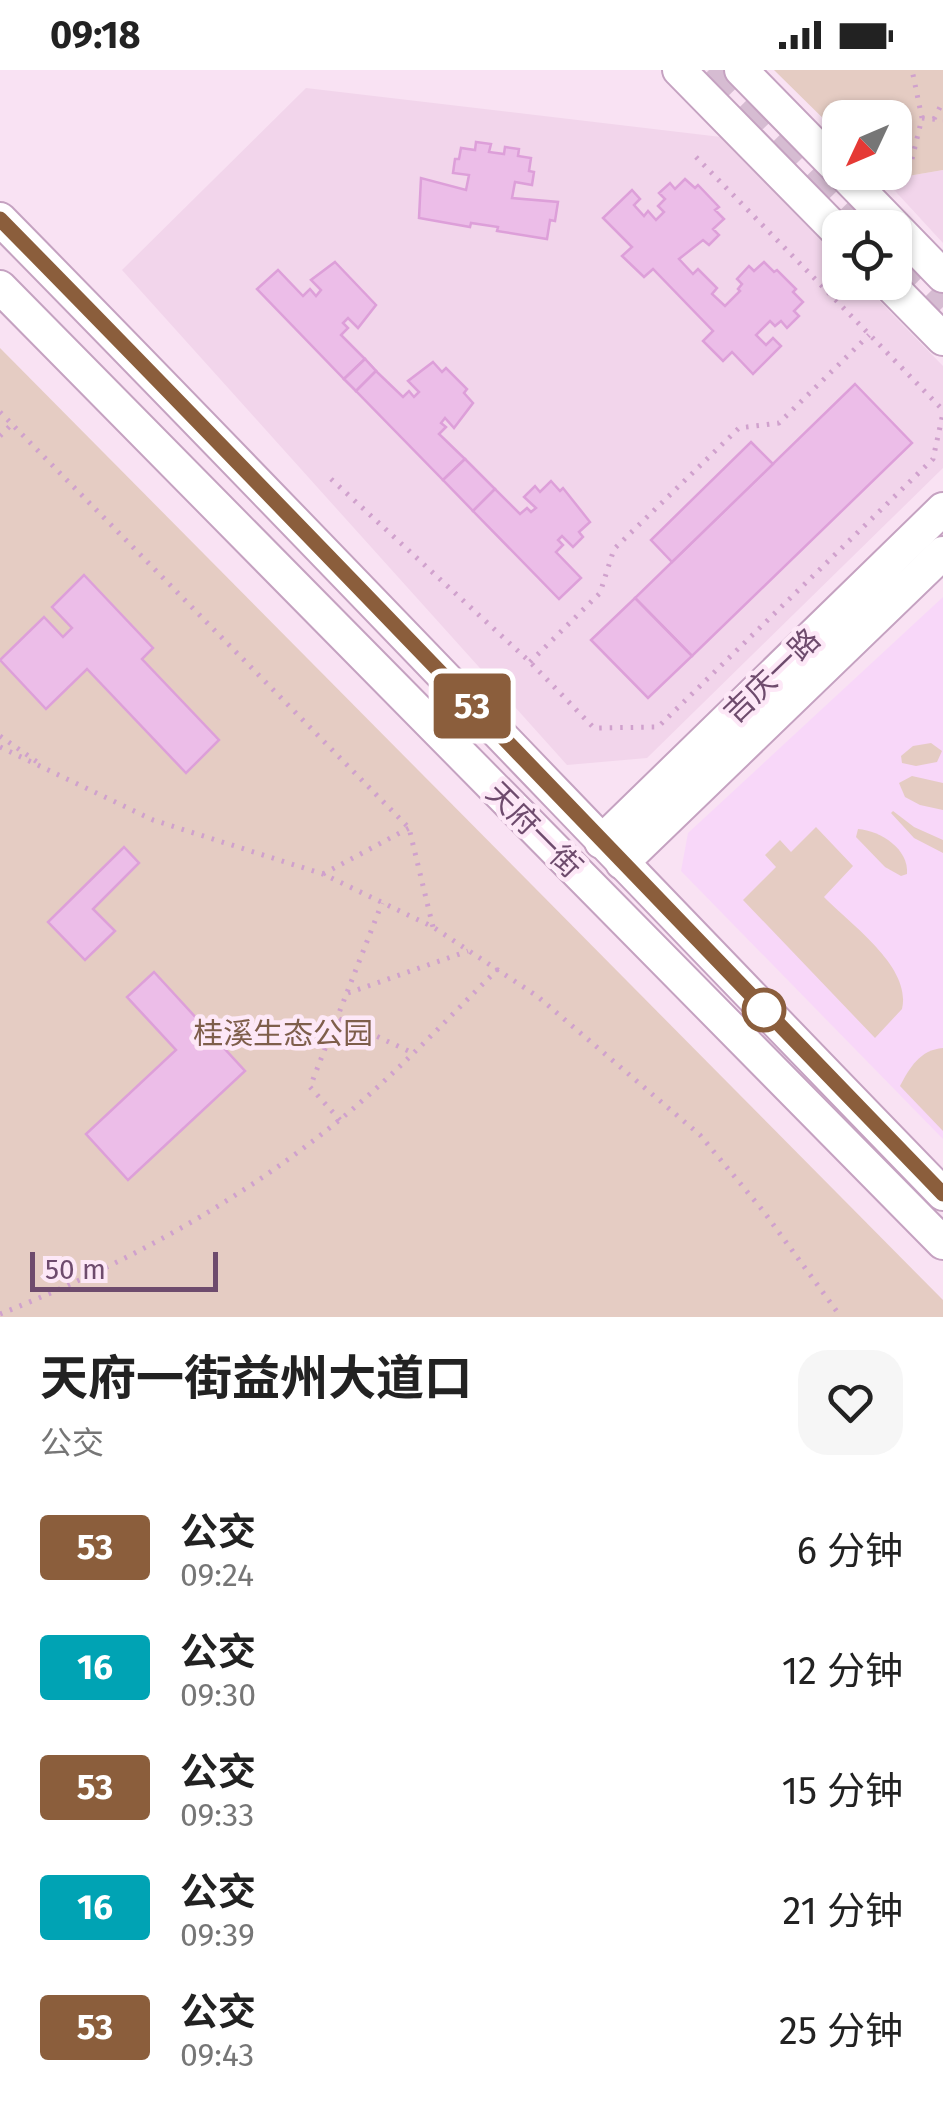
<!DOCTYPE html>
<html lang="zh">
<head>
<meta charset="utf-8">
<style>
  :root { --surface:#fff; --page:#f6f6f6; --text:#222; --muted:#767676 }
  body { margin:0; font-family:"Fira Sans","Noto Sans SC",sans-serif; background:var(--page); color:var(--text); height:100vh; display:flex; flex-direction:column; font-size:38px; white-space:nowrap }
  * { box-sizing:border-box; margin:0 }
  p { font-size:32px; color:var(--muted) }
  .icon { flex:none; width:55px; height:55px; fill:none; stroke:currentColor; stroke-width:2; stroke-linecap:round; stroke-linejoin:round }
  .map { position:relative; height:1247px; overflow:hidden }
  .sheet { display:flex; flex-direction:column; background:var(--surface); flex:1 }
  .sheet>* { flex:none }
  .badge { padding:0 20px; border-radius:8px; font-size:35px; line-height:65px }
  .needle { width:65px; rotate:226deg }
  .buttons { position:absolute; left:822px; top:30px; display:grid; gap:20px }
  .buttons a { display:grid; place-items:center; width:90px; height:90px; border-radius:20px; background:var(--surface); box-shadow:0 2px 8px #0004; font-size:50px }
  .scale { position:absolute; left:30px; bottom:25px; width:188px; box-sizing:border-box; padding-left:10px; border:5px solid #6e4b6d; border-top:0; font-size:28px; line-height:35px; white-space:nowrap; color:#6e4b6d; -webkit-text-stroke:8px #fde8f7; paint-order:stroke }
  .map>.badge { position:absolute; translate:-50% -50%; box-shadow:0 0 0 5px #fff }
  .round { display:grid; place-items:center; flex:none; width:105px; height:105px; border-radius:30px; background:var(--page) }
  .headline { display:flex; align-items:center; justify-content:space-between; height:170px; padding:0 40px }
  h1 { font-size:48px; font-weight:700; line-height:75px }
  ul { padding:0; list-style:none }
  li { display:flex; align-items:center; gap:30px; height:120px; padding:0 40px }
  li div { flex:1 }
  li b { display:block; font-size:38px }
  li em { font-style:normal }
  li .badge { min-width:110px; font-weight:700; text-align:center }
  .status { display:flex; justify-content:space-between; align-items:center; height:70px; padding:0 50px; background:var(--surface); direction:ltr }
  .status svg { height:28px; fill:currentColor }
  .map>svg:first-child { display:block }
  .residential { fill:#f2d5eb }
  .commercial { fill:#f8d7f9 }
  .green { fill:#e5ccc3 }
  .building { fill:#ecbde8; stroke:#dd9fd9; stroke-width:2.5 }
  .lines { fill:none; stroke-linecap:round; stroke-linejoin:round }
  .secondary-tunnel { stroke:#d6bcd2; stroke-width:32; stroke-dasharray:32 16; stroke-linecap:butt }
  .secondary-casing { stroke:#c5a2c1; stroke-width:36 }
  .path { stroke:#d0a1cd; stroke-width:5; stroke-dasharray:2.5 8; stroke-linecap:butt }
  .secondary { stroke:#fff; stroke-width:32 }
  .line-casing { stroke:#fff; stroke-width:22 }
  .line { stroke:#8b5e3c; stroke-width:15 }
  .stop-dot { fill:#fff; stroke:#8b5e3c; stroke-width:5 }
  .labels { text-anchor:middle; dominant-baseline:central; stroke-width:9; stroke-linejoin:round; paint-order:stroke }
  .street-label { font-size:30px; fill:#6e4b6d; stroke:#fde8f7 }
  .park-label { font-size:30px; fill:#7e5e4b; stroke:#fde8f7 }
</style>
</head>
<body>
<div class="status"><b>09:18</b><svg viewBox="0 0 49 12"><path d="M0 12V9h3v3zM5 12V6h3v6zM10 12V3h3v9zM15 12V0h3v12zM26 1h20v11H26zM47 4h2v5h-2z"/></svg></div>
<div class="map">
<svg width="943" height="1247" viewBox="0 0 943 1247">
  <rect width="100%" height="100%" fill="#f9e2f3"/>
  <!-- residential -->
  <g class="residential">
    <polygon points="306,18 721,67 840,190 840,212 862,213 943,296 943,398 647,688 567,695 122,200"/>
    <polygon points="943,100 943,173 885,110"/>
  </g>
  <!-- commercial -->
  <polygon class="commercial" points="943,527 943,1069 681,801 688,763"/>
  <!-- green -->
  <g class="green">
    <polygon points="774,0 943,0 943,100 885,110 878,103 895,102 895,48 840,48 840,65"/>
    <polygon points="0,278 943,1230 943,1247 0,1247"/>
    <polygon points="931,673 942,681 937,692 916,696 902,693 901,686 913,676"/>
    <polygon points="912,706 943,713 943,740 920,735 905,727 899,713"/>
    <polygon points="893,741 914,757 943,770 943,783 914,768 891,743"/>
    <path d="M 816,757 L 853,796 L 824,827 C 851,855 912,897 902,939 L 875,968 L 743,830 L 776,797 L 765,785 L 780,770 L 791,782 Z"/>
    <path d="M 858,759 C 881,761 909,779 907,804 L 901,806 L 885,797 L 856,767 Z"/>
    <path d="M 943,978 L 943,1061 L 900,1016 C 910,997 920,980 943,978 Z"/>
  </g>
  <!-- building -->
  <g class="building">
    <polygon points="476,72 491,74 489,82 504,84 505,77 519,79 518,86 531,88 529,101 534,102 532,115 515,112 512,128 558,132 555,151 550,150 547,169 497,161 498,157 471,153 470,157 419,148 421,108 466,120 469,105 453,103 455,89 459,89 461,78 475,80"/>
    <polygon points="685,109 695,118 698,115 719,137 715,140 724,149 713,159 719,165 709,175 703,170 679,189 693,204 698,199 717,218 712,224 725,236 740,221 738,219 742,214 737,209 749,196 754,201 764,192 774,202 777,200 796,219 793,222 803,232 794,241 799,246 787,258 781,251 775,256 770,251 756,265 766,275 773,268 781,276 753,304 732,282 723,291 703,271 713,261 653,199 644,207 622,186 632,177 603,148 632,120 640,129 634,135 644,146 648,141 656,150 664,142 658,136 665,129 659,123 670,113 675,119"/>
    <polygon points="335,192 376,235 358,258 348,248 343,253 348,258 341,265 365,289 344,309 257,219 278,200 303,226 310,219 316,226 321,220 311,210"/>
    <polygon points="365,289 376,301 356,321 344,309"/>
    <polygon points="365,289 376,301 356,321 344,309"/>
    <polygon points="433,292 442,302 446,298 467,319 464,323 473,333 454,358 445,348 441,353 446,357 439,364 465,389 443,410 356,321 376,301 403,327 409,321 414,327 419,322 408,311"/>
    <polygon points="855,314 912,373 692,586 635,528"/>
    <polygon points="751,372 773,394 672,492 651,470"/>
    <polygon points="465,389 495,419 473,441 443,410"/>
    <polygon points="551,411 560,421 563,418 590,452 579,462 583,467 573,477 562,466 558,470 563,475 556,482 581,508 559,529 473,441 495,419 520,444 527,438 531,442 536,438 524,427 535,416 540,422"/>
    <polygon points="84,505 153,578 142,589 219,670 186,703 87,599 46,639 0,590 44,547 63,567 72,558 52,537"/>
    <polygon points="635,528 692,586 648,628 591,570"/>
    <polygon points="124,777 139,793 93,839 115,861 85,890 48,852"/>
    <polygon points="154,902 245,1001 128,1110 86,1064 176,980 127,927"/>
  </g>
  <g class="lines">
    <!-- secondary-tunnel -->
    <g class="secondary-tunnel">
      <polyline points="709,0 864,158"/>
      <polyline points="895,189 943,237"/>
    </g>
    <defs>
      <g id="secondary">
        <polyline points="679,0 840,164"/>
        <polyline points="741,0 840,101"/>
        <polyline points="842,102 943,206"/>
        <path d="M 0,149 C 317,471 628,800 943,1124"/>
        <polyline points="887,212 943,269"/>
        <polyline points="0,217 943,1173"/>
        <polyline points="601,772 943,439"/>
        <polyline points="622,793 943,483"/>
      </g>
    </defs>
    <!-- secondary casing -->
    <use href="#secondary" class="secondary-casing"/>
    <!-- path -->
    <g class="path">
      <polyline points="922,48 943,50"/>
      <polyline points="934,49 943,31"/>
      <polyline points="696,87 943,340"/>
      <polyline points="912,89 922,48 912,0"/>
      <polyline points="0,342 409,758 433,857"/>
      <polyline points="0,366 12,354"/>
      <polyline points="331,409 530,592 594,658 658,657 933,389 943,343"/>
      <polyline points="530,592 600,523 614,479 739,358 779,353 869,265"/>
      <polyline points="0,666 40,694"/>
      <polyline points="0,677 153,750 323,804 433,857 537,926 700,1065 764,1142 841,1247"/>
      <polyline points="323,804 409,758"/>
      <polyline points="348,923 468,881"/>
      <polyline points="339,949 413,983"/>
      <polyline points="340,1050 310,1017 382,833"/>
      <path d="M 0,1244 C 121,1196 236,1134 337,1052 C 394,1006 445,951 498,899"/>
    </g>
    <!-- secondary -->
    <use href="#secondary" class="secondary"/>
  </g>
  <g class="lines">
    <defs>
      <path id="line" d="M 0,149 C 317,471 628,799 943,1124"/>
    </defs>
    <!-- line casing -->
    <use href="#line" class="line-casing"/>
    <!-- line -->
    <use href="#line" class="line"/>
  </g>
  <!-- markers -->
  <circle class="stop-dot" cx="764" cy="940" r="20"/>
  <g class="labels">
    <!-- street labels -->
    <g class="street-label">
      <text transform="translate(772 606) rotate(-44)">吉庆一路</text>
      <text transform="translate(534 760) rotate(45)">天府一街</text>
    </g>
    <!-- park labels -->
    <g class="park-label">
      <text x="283" y="964">桂溪生态公园</text>
    </g>
  </g>
</svg>
<div class="buttons">
<a><svg class="needle" viewBox="-14 -14 28 28"><path d="M0-13l5 13h-10z" fill="#e53935"/><path d="M0 13l5-13h-10z" fill="#767676"/></svg></a>
<a><svg class="icon" aria-label="locate" viewBox="0 0 24 24"><circle cx="12" cy="12" r="6"/><path d="M12 2v4M12 18v4M2 12h4M18 12h4"/></svg></a>
</div>
<div class="scale">50 m</div>
<b class="badge" style="left:472px;top:636px;background:#8b5e3c;color:#fff">53</b>
</div>
<section class="sheet">
<div class="headline"><div><h1>天府一街益州大道口</h1><p>公交</p></div><a class="round"><svg class="icon" aria-label="heart" viewBox="0 0 24 24"><path d="M12 20l-8-8c-3-5 5-10 8-4 3-6 11-1 8 4z"/></svg></a></div>
<ul>
<li><span class="badge" style="background:#8b5e3c;color:#fff">53</span><div><b>公交</b><p>09:24</p></div><em>6 分钟</em></li>
<li><span class="badge" style="background:#00a3b4;color:#fff">16</span><div><b>公交</b><p>09:30</p></div><em>12 分钟</em></li>
<li><span class="badge" style="background:#8b5e3c;color:#fff">53</span><div><b>公交</b><p>09:33</p></div><em>15 分钟</em></li>
<li><span class="badge" style="background:#00a3b4;color:#fff">16</span><div><b>公交</b><p>09:39</p></div><em>21 分钟</em></li>
<li><span class="badge" style="background:#8b5e3c;color:#fff">53</span><div><b>公交</b><p>09:43</p></div><em>25 分钟</em></li>
</ul>
</section>
</body>
</html>
